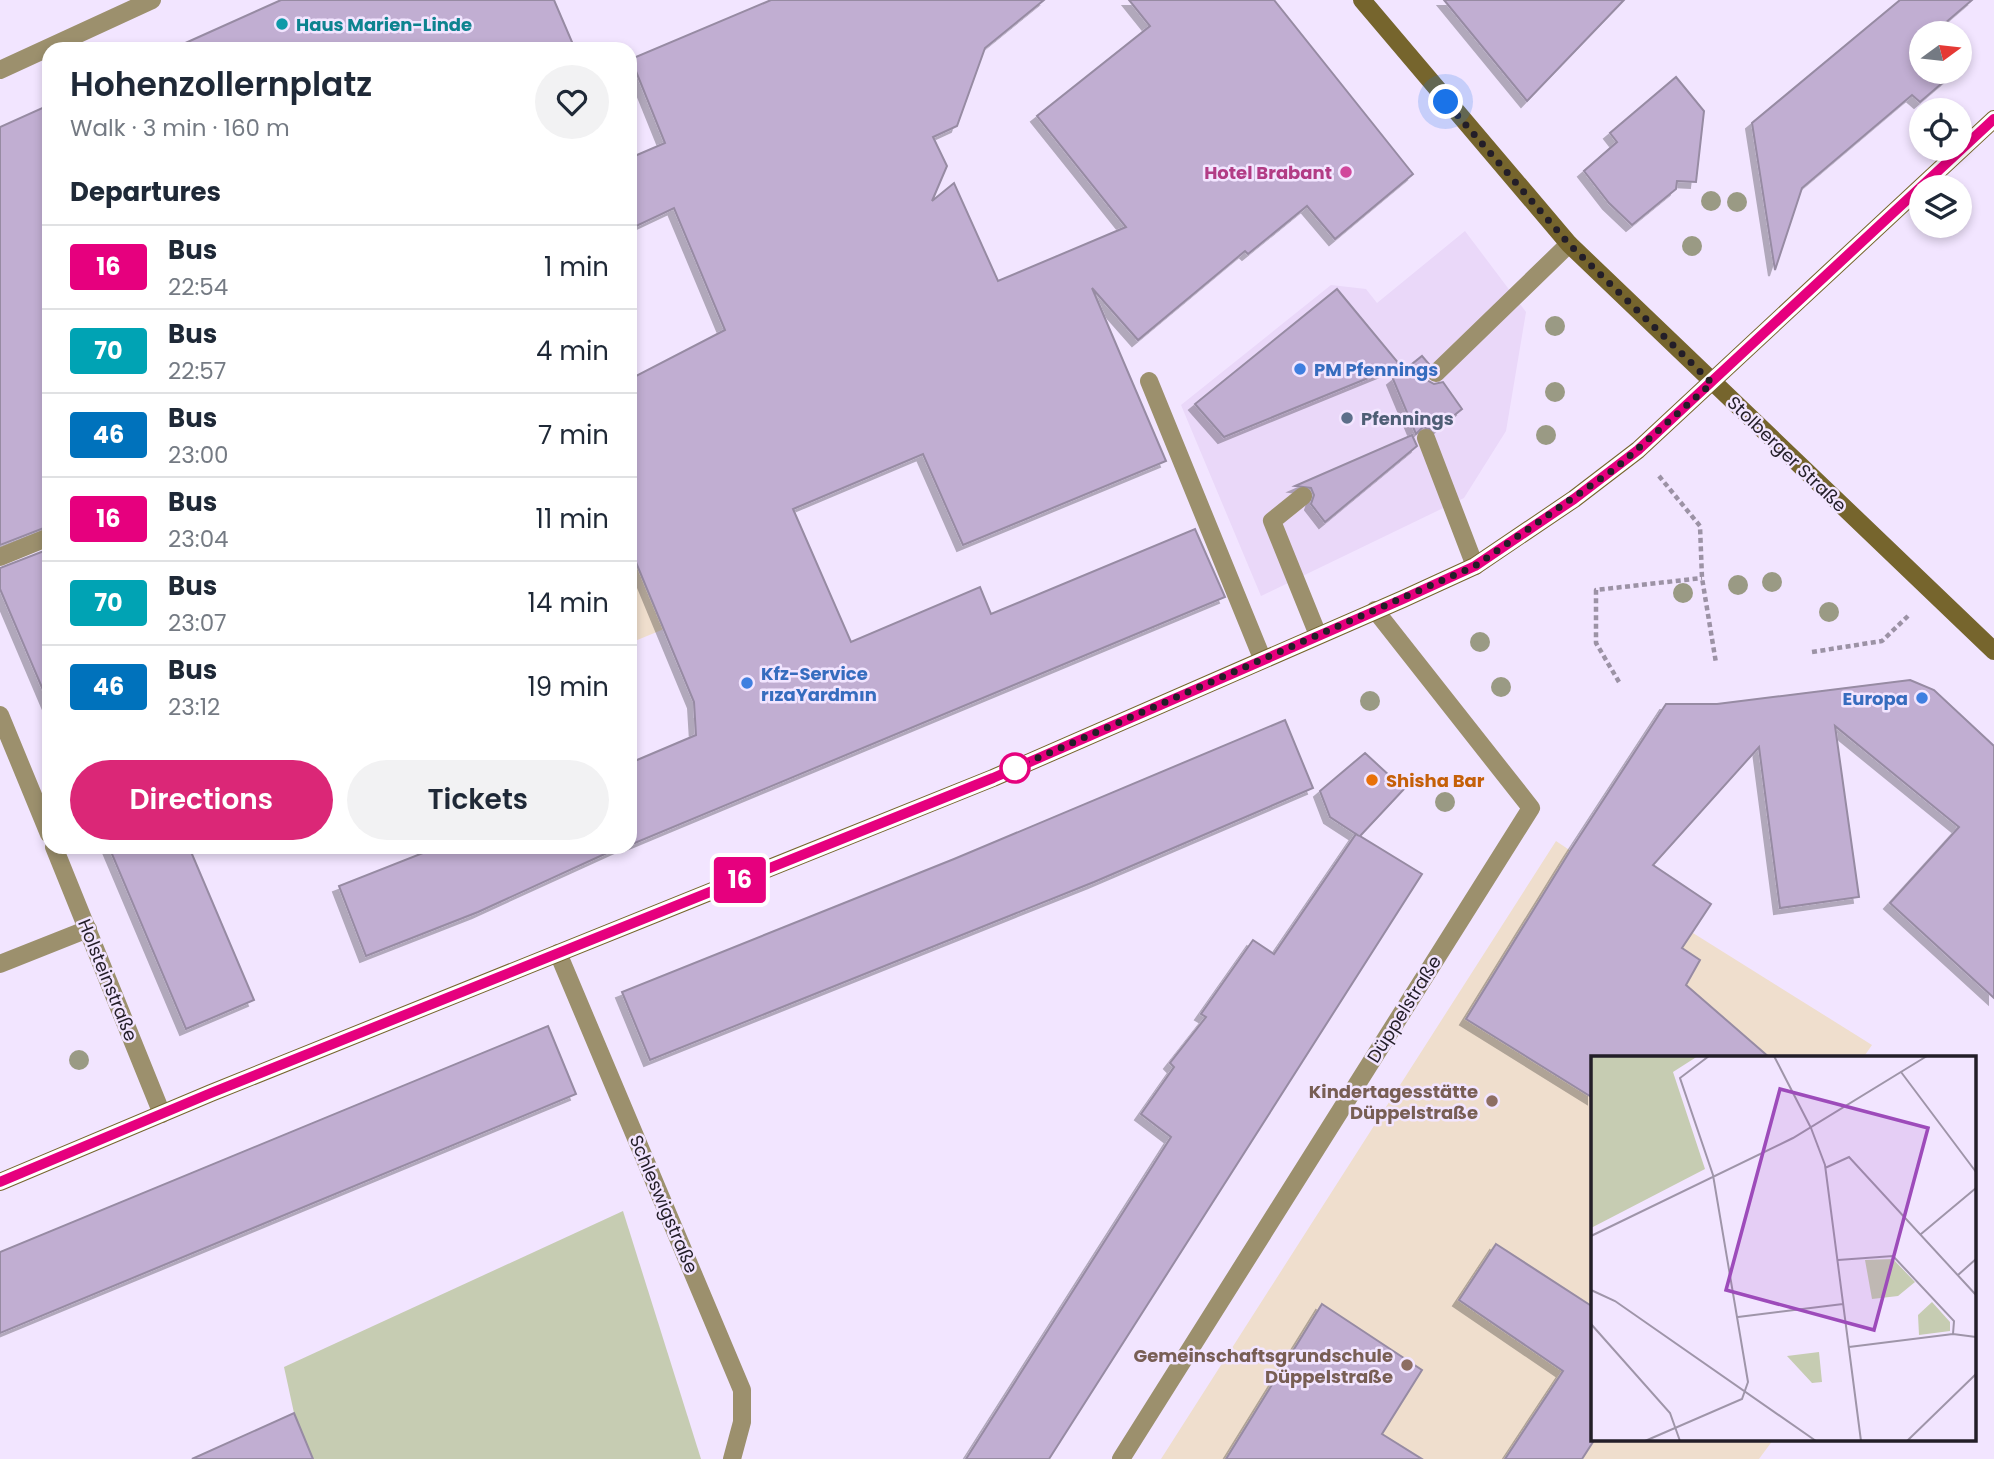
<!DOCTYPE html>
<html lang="en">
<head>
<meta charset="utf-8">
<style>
  :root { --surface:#fff; --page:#f2f2f3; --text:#1f2937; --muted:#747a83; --line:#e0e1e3; --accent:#db2777 }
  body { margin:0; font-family:Poppins,sans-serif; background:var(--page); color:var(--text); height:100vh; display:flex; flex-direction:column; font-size:26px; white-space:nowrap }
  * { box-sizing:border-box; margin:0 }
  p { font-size:23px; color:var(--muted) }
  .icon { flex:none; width:38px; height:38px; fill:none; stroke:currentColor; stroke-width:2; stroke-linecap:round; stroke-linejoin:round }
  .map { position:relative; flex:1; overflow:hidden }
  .details { position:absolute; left:42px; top:42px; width:595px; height:812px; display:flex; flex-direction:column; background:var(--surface); border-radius:21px; box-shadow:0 4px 10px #0003 }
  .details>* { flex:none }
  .badge { padding:0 14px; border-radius:5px; font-size:24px; line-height:46px }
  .needle { width:46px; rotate:75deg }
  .tools { position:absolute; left:1909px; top:21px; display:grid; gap:14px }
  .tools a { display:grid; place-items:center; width:63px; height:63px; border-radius:50%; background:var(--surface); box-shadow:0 4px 10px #0003; font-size:35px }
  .you { position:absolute; width:35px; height:35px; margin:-18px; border:5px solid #fff; border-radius:50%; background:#1a73e8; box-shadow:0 0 0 10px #1a73e833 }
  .map>.badge { position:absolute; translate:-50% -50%; box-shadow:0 0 0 4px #fff }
  h2 { padding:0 28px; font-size:26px; line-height:63px }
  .round { display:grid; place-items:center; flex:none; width:74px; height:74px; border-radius:37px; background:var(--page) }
  .headline { display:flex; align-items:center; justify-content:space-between; height:119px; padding:0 28px }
  h1 { font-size:33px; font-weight:600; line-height:52px }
  .button { display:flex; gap:14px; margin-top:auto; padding:14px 28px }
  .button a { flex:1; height:80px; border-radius:42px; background:var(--accent); color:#fff; font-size:28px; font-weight:600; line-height:80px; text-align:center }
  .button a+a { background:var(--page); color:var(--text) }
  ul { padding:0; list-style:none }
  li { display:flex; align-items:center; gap:21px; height:84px; padding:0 28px; border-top:2px solid var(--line) }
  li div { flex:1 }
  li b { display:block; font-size:26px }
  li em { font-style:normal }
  li .badge { min-width:77px; font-weight:700; text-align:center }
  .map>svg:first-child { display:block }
  .built { fill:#ead8f9 }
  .education { fill:#efdecd }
  .green { fill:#c6ccb2 }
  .building { fill:#c1aed2; stroke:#978ba3; stroke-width:2; filter:url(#shadow) }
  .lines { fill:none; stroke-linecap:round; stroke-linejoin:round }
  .path { stroke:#9c92a5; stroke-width:4.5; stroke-dasharray:5 3.5; stroke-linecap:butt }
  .lane { stroke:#9c906d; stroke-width:18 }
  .street { stroke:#9c906d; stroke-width:18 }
  .secondary { stroke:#76652d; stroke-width:18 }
  .tree { fill:#9a9a84 }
  .line-casing { stroke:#fff; stroke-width:16 }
  .line { stroke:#e6007e; stroke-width:10 }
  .walk { stroke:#231e28; stroke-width:7; stroke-dasharray:0 12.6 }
  .culture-dot { fill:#0f9aa8; stroke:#f2e5ff; stroke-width:2.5 }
  .hotel-dot { fill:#d1479c; stroke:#f2e5ff; stroke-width:2.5 }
  .shop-dot { fill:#3f7fe0; stroke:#f2e5ff; stroke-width:2.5 }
  .service-dot { fill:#5c6f8a; stroke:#f2e5ff; stroke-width:2.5 }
  .stop-dot { fill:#fff; stroke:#e6007e; stroke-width:3.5 }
  .food-dot { fill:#e8710a; stroke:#f2e5ff; stroke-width:2.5 }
  .education-dot { fill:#8d6e63; stroke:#f2e5ff; stroke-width:2.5 }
  .labels { text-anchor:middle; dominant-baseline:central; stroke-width:5; stroke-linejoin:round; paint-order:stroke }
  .culture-label { font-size:18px; font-weight:bold; fill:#0d838f; stroke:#f2e5ff; text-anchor:start }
  .hotel-label { font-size:18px; font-weight:bold; fill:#b23c85; stroke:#f2e5ff; text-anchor:end }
  .shop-label { font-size:18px; font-weight:bold; fill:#366cbe; stroke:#f2e5ff; text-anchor:start }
  .service-label { font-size:18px; font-weight:bold; fill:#4e5e75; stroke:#f2e5ff; text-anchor:start }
  .street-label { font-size:18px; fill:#231e28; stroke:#f2e5ff }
  .food-label { font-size:18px; font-weight:bold; fill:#c56008; stroke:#f2e5ff; text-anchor:start }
  .education-label { font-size:18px; font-weight:bold; fill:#785e54; stroke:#f2e5ff; text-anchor:end }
  .inset-road { fill:none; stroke:#9f95a9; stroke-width:2 }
  .view { fill:#9d4bba; fill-opacity:0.15; stroke:#9d4bba; stroke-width:3.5 }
  .inset-edge { fill:none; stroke:#231e28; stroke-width:3.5 }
</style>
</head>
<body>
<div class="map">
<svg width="1994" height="1459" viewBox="0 0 1994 1459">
  <defs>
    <filter id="shadow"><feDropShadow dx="-6" dy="6" stdDeviation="0" flood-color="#0004"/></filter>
  </defs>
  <rect width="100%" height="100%" fill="#f2e5ff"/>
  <!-- built -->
  <polygon class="built" points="1465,231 1526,312 1506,431 1464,498 1261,596 1181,405 1331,285 1366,289 1377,303"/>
  <!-- education -->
  <g class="education">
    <polygon points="630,548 664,629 630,643"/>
    <polygon points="1556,841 1693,933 1872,1045 1863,1058 1593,1058 1593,1440 1773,1440 1759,1459 1161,1459"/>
  </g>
  <!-- green -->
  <polygon class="green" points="623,1211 701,1459 313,1459 294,1413 284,1367"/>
  <!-- building -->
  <g class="building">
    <polygon points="281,0 554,0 575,49 172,49"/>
    <polygon points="771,0 1044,0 985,48 957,126 933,137 947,166 932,201 954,183 998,281 1126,227 1037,116 1150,26 1129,0 1274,0 1413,174 1335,239 1307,206 1248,254 1245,251 1138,340 1092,288 1166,461 963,545 923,454 793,509 851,642 980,587 991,614 1195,529 1225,597 630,845 630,763 696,735 694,702 630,548 630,379 725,330 674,208 630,229 630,158 665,143 631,59"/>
    <polygon points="1444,0 1624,0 1527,101"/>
    <polygon points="1900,0 1972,0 1937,30 1940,33 1922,33 1922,72 1955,72 1920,102 1912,95 1802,188 1775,270 1752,123"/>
    <polygon points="1676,77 1704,111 1696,182 1677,181 1676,189 1632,225 1609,203 1584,171 1617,142 1610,133"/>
    <polygon points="49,105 49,526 0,545 0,127"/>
    <polygon points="1337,289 1400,365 1224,437 1195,404"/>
    <polygon points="1422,356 1429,364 1425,371 1427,380 1434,384 1443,382 1462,409 1435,431 1423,427 1416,434 1393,379"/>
    <polygon points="1412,435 1417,446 1325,522 1311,504 1314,495 1311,488 1295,486"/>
    <polygon points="49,549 49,704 0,589 0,568"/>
    <polygon points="1910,680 1934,690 1994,746 1994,998 1890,903 1959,827 1835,726 1859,897 1780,908 1759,747 1653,865 1711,904 1682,948 1700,960 1686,985 1770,1058 1593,1058 1593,1098 1466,1019 1570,851 1666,704 1717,704"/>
    <polygon points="1285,720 1313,788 1094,882 650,1060 622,992 954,859"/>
    <polygon points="1365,753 1404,789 1360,836 1422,874 1049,1459 966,1459 1171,1137 1141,1114 1174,1067 1170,1063 1206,1017 1201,1014 1253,940 1274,954 1356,834 1359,836 1330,817 1320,791"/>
    <polygon points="109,847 189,847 254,1000 186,1029"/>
    <polygon points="438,847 620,847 478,912 366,956 339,886"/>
    <polygon points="548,1026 576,1094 0,1333 0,1252"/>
    <polygon points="1496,1244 1593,1307 1593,1442 1582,1459 1505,1459 1563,1371 1459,1300"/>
    <polygon points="1322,1304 1422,1370 1382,1434 1422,1459 1226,1459"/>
    <polygon points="294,1413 313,1459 192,1459"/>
  </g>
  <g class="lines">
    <!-- path -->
    <g class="path">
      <polyline points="1659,476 1700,526 1702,578 1716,663"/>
      <polyline points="1812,652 1882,641 1908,616"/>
      <polyline points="1619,682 1596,643 1596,590 1702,578"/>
    </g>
    <!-- lane -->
    <g class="lane">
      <polyline points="1436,373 1569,244"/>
      <polyline points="1149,381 1262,658"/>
      <polyline points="1426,438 1475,566"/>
      <polyline points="1303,496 1272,521 1318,635"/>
      <polyline points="0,557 49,537"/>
      <polyline points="0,964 88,929"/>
    </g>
    <!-- street -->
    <g class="street">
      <polyline points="0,70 152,0"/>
      <polyline points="0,715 49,834"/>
      <polyline points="54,847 162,1114"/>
      <polyline points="558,953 742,1390 742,1422 732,1459"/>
      <polyline points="1121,1459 1531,808 1375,610"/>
    </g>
    <!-- secondary -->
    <g class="secondary">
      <polyline points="1362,0 1569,244 1994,651"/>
      <polyline points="0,1182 211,1093 993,778 1403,599 1475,566 1574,499 1638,450 1994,119"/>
    </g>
  </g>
  <!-- trees -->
  <g class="tree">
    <circle cx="1711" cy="201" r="10"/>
    <circle cx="1737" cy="202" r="10"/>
    <circle cx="1692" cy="246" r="10"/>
    <circle cx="1555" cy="326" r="10"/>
    <circle cx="1555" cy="392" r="10"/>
    <circle cx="1546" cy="435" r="10"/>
    <circle cx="1772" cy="582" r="10"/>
    <circle cx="1738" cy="585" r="10"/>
    <circle cx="1683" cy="593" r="10"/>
    <circle cx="1829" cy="612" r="10"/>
    <circle cx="1480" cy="642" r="10"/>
    <circle cx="1501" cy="687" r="10"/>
    <circle cx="1370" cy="701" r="10"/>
    <circle cx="1445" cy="802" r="10"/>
    <circle cx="79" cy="1060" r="10"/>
  </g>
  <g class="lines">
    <defs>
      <polyline id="line" points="0,1182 211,1093 993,778 1403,599 1475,566 1574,499 1638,450 1994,119"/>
    </defs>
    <!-- line casing -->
    <use href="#line" class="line-casing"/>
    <!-- line -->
    <use href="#line" class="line"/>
    <!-- walk -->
    <polyline class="walk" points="1015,768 1475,566 1616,468 1712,383 1569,244 1446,102"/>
  </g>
  <!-- markers -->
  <circle class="culture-dot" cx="282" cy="24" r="7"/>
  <circle class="hotel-dot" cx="1346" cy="172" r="7"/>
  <g class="shop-dot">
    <circle cx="1300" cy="369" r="7"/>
    <circle cx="747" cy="683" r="7"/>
    <circle cx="1922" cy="698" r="7"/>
  </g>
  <circle class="service-dot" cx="1347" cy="418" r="7"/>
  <circle class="stop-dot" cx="1015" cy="768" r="14"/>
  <circle class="food-dot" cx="1372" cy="780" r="7"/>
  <g class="education-dot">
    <circle cx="1492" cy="1101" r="7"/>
    <circle cx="1407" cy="1365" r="7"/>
  </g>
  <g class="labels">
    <!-- culture labels -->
    <g class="culture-label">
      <text x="296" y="24">Haus Marien-Linde</text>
    </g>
    <!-- hotel labels -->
    <g class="hotel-label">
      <text x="1332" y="172">Hotel Brabant</text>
    </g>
    <!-- shop labels -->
    <g class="shop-label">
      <text x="1314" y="369">PM Pfennings</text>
      <text x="761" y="673">Kfz-Service<tspan x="761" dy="21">rızaYardmın</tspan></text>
      <text x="1908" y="698" text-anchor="end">Europa</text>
    </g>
    <!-- service labels -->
    <g class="service-label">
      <text x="1361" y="418">Pfennings</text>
    </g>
    <!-- street labels -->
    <g class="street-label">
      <text transform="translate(1787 454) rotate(44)">Stolberger Straße</text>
      <text transform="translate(108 980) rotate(68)">Holsteinstraße</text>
      <text transform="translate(1404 1009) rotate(-58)">Düppelstraße</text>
      <text transform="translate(664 1204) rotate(67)">Schleswigstraße</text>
    </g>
    <!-- food labels -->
    <g class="food-label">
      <text x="1386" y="780">Shisha Bar</text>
    </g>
    <!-- education labels -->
    <g class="education-label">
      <text x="1478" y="1091">Kindertagesstätte<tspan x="1478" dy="21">Düppelstraße</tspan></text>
      <text x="1393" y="1355">Gemeinschaftsgrundschule<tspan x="1393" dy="21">Düppelstraße</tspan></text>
    </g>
  </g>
  <!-- overview -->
  <g transform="translate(1591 1056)">
    <rect width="385" height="385" fill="#f2e5ff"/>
    <path d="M 0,0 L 107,0 L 82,16 L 114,113 L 0,172 ZM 302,203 L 324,226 L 307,240 L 281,243 L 274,204 ZM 341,246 L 359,266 L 359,275 L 328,279 L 327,259 ZM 228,296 L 231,326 L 221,327 L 196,300 Z" fill="#c6ccb2"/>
    <path class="inset-road" d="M 183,0 L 220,72M 310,16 L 385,116M 220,72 L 234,109 L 270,385M 234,112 L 258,101 L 385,239M 330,178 L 385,132M 0,180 L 202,82 L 336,0M 247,204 L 302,200 L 363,265 L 362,278M 367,219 L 385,203M 0,234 L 24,245 L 225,385M 147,261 L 252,248M 0,268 L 79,357 L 89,385M 258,291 L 362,278 L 385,281M 54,385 L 151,343 L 157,326 L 122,119 L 89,22 L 118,0M 316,385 L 385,318"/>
    <path class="view" d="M 189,33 L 337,72 L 283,274 L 135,234 Z"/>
    <rect width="385" height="385" class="inset-edge"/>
  </g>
</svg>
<div class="tools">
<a><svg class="needle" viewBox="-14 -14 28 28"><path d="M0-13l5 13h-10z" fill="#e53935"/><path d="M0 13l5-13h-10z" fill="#747a83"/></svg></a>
<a><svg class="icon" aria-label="locate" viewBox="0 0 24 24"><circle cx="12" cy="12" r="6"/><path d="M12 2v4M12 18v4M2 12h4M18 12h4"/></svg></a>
<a><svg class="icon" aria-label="layers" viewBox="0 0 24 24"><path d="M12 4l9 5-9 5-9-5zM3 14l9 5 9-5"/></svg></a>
</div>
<div class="you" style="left:1446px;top:102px"></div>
<b class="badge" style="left:740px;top:880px;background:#e6007e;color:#fff">16</b>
<section class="details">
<div class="headline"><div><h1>Hohenzollernplatz</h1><p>Walk · 3 min · 160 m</p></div><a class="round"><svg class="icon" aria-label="heart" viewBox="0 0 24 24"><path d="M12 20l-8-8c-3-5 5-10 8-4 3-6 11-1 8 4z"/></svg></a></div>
<h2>Departures</h2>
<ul>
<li><span class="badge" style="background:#e6007e;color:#fff">16</span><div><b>Bus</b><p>22:54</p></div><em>1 min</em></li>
<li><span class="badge" style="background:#00a3b4;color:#fff">70</span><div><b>Bus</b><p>22:57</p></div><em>4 min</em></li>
<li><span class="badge" style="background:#0072bc;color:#fff">46</span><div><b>Bus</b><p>23:00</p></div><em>7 min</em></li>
<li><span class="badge" style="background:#e6007e;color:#fff">16</span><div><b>Bus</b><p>23:04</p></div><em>11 min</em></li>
<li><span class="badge" style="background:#00a3b4;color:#fff">70</span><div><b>Bus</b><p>23:07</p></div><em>14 min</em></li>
<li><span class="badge" style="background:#0072bc;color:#fff">46</span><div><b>Bus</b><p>23:12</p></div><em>19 min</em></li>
</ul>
<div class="button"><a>Directions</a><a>Tickets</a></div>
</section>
</div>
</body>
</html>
